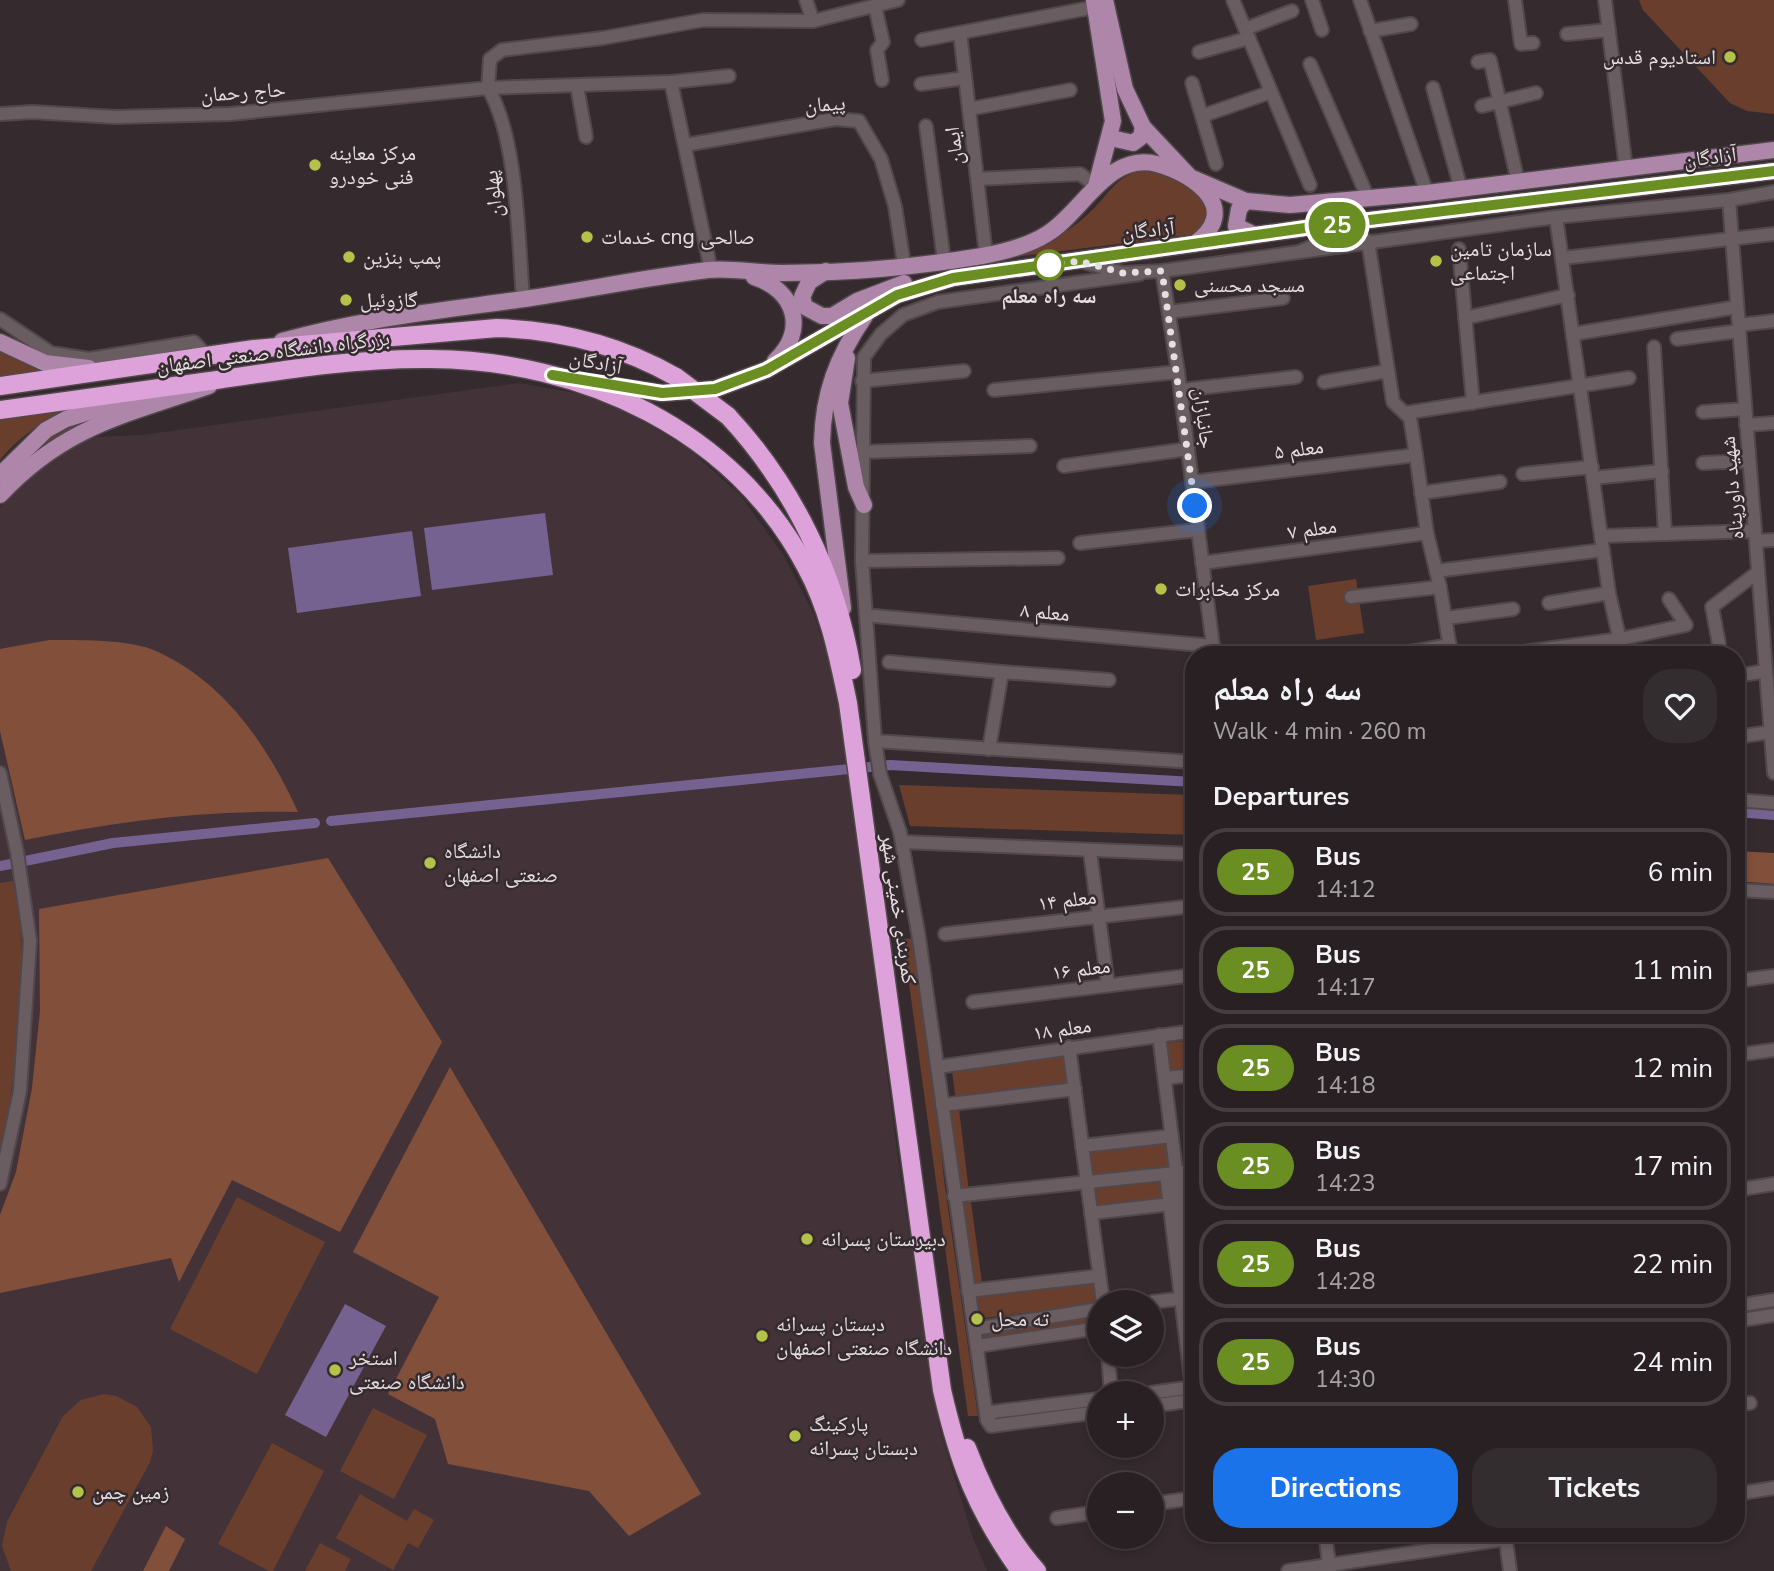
<!DOCTYPE html>
<html lang="en">
<head>
<meta charset="utf-8">
<style>
  :root { --surface:#282023; --page:#342d30; --text:#f1f3f6; --muted:#a5a3a6; --line:#443e41; --accent:#1a73e8 }
  body { margin:0; font-family:"Nunito Sans","Noto Naskh Arabic",sans-serif; background:var(--page); color:var(--text); height:100vh; display:flex; flex-direction:column; font-size:26px; white-space:nowrap }
  * { box-sizing:border-box; margin:0 }
  p { font-size:23px; color:var(--muted) }
  .icon { flex:none; width:38px; height:38px; fill:none; stroke:currentColor; stroke-width:2; stroke-linecap:round; stroke-linejoin:round }
  .map { position:relative; flex:1; overflow:hidden }
  .details { position:absolute; left:1185px; top:646px; width:560px; height:896px; display:flex; flex-direction:column; background:var(--surface); border-radius:28px; box-shadow:0 4px 10px #0003,0 0 0 2px var(--line) }
  .details>* { flex:none }
  .badge { padding:0 14px; border-radius:23px; font-size:24px; line-height:46px }
  .controls { position:absolute; left:1087px; top:1290px; display:grid; gap:14px }
  .controls a { display:grid; place-items:center; width:77px; height:77px; border-radius:50%; background:var(--surface); box-shadow:0 4px 10px #0003,0 0 0 2px var(--line); font-size:35px }
  .you { position:absolute; width:35px; height:35px; margin:-18px; border:5px solid #fff; border-radius:50%; background:#1a73e8; box-shadow:0 0 0 10px #1a73e833 }
  .map>.badge { position:absolute; translate:-50% -50%; box-shadow:0 0 0 4px #fff }
  h2 { padding:0 28px; font-size:26px; line-height:63px }
  .round { display:grid; place-items:center; flex:none; width:74px; height:74px; border-radius:28px; background:var(--page) }
  .summary { display:flex; align-items:center; justify-content:space-between; height:119px; padding:0 28px }
  h1 { font-size:33px; font-weight:700; line-height:52px }
  .primary-button { display:flex; gap:14px; margin-top:auto; padding:14px 28px }
  .primary-button a { flex:1; height:80px; border-radius:28px; background:var(--accent); color:#fff; font-size:28px; font-weight:700; line-height:80px; text-align:center }
  .primary-button a+a { background:var(--page); color:var(--text) }
  ul { padding:0; list-style:none }
  li { display:flex; align-items:center; gap:21px; height:88px; margin:0 14px 10px; padding:0 14px; border:4px solid var(--line); border-radius:28px }
  li div { flex:1 }
  li b { display:block; font-size:26px }
  li em { font-style:normal }
  li .badge { min-width:77px; font-weight:700; text-align:center }
  .map>svg:first-child { display:block }
  .built { fill:#433339 }
  .green { fill:#6a3e2d }
  .forest { fill:#824f3b }
  .water { fill:#766291 }
  .lines { fill:none; stroke-linecap:round; stroke-linejoin:round }
  .canal { stroke:#766291; stroke-width:10 }
  .minor-casing { stroke:#51484c; stroke-width:16 }
  .major-casing { stroke:#51484c; stroke-width:19 }
  .highway-casing { stroke:#51484c; stroke-width:21 }
  .minor { stroke:#695d61; stroke-width:12 }
  .major { stroke:#ae86a9; stroke-width:16 }
  .highway { stroke:#dca2d9; stroke-width:18 }
  .highway-bridge-casing { stroke:#51484c; stroke-width:21; stroke-linecap:butt }
  .highway-bridge { stroke:#dca2d9; stroke-width:18 }
  .line-casing { stroke:#fff; stroke-width:16 }
  .line { stroke:#6b8e23; stroke-width:10 }
  .walk { stroke:#e6dfe2; stroke-width:7; stroke-dasharray:0 12.6 }
  .poi-dot { fill:#b4c24a; stroke:#352b2f; stroke-width:2.5 }
  .stop-dot { fill:#fff; stroke:#6b8e23; stroke-width:3.5 }
  .labels { text-anchor:middle; dominant-baseline:central; stroke-width:5; stroke-linejoin:round; paint-order:stroke }
  .poi-label { font-size:21px; fill:#e6dfe2; stroke:#352b2f; text-anchor:start }
  .street-label { font-size:21px; fill:#e6dfe2; stroke:#352b2f }
  .stop-label { font-size:21px; font-weight:bold; fill:#e6dfe2; stroke:#352b2f }
</style>
</head>
<body>
<div class="map">
<svg width="1774" height="1571" viewBox="0 0 1774 1571">
  <rect width="100%" height="100%" fill="#352b2f"/>
  <!-- built -->
  <polygon class="built" points="519,383 591,396 622,409 689,449 741,496 784,556 814,615 835,679 842,722 898,1159 940,1430 973,1538 987,1571 0,1571 0,508 26,479 80,438 142,435"/>
  <!-- green -->
  <g class="green">
    <polygon points="1639,0 1774,0 1774,114 1747,111 1730,103 1643,10"/>
    <path d="M 1155,169 C 1173,175 1208,192 1207,214 C 1207,221 1202,228 1198,234 L 1005,258 C 1034,249 1063,237 1086,216 C 1113,192 1114,172 1155,169 Z"/>
    <polygon points="0,348 54,370 0,381"/>
    <path d="M 84,403 C 49,418 24,431 0,460 L 0,415 Z"/>
    <polygon points="82,418 88,420 55,439 0,490 0,481 52,435"/>
    <polygon points="1356,579 1364,633 1316,640 1308,586"/>
    <polygon points="899,785 1193,795 1193,835 910,826"/>
    <path d="M 13,881 C 33,966 14,1078 0,1162 L 0,883 Z"/>
    <polygon points="919,938 944,1180 978,1416 968,1416 903,939"/>
    <polygon points="1193,1040 1193,1068 1169,1071 1165,1043"/>
    <polygon points="1064,1056 1068,1087 956,1101 952,1071"/>
    <polygon points="959,1109 969,1192 958,1193 949,1110"/>
    <polygon points="1168,1141 1171,1167 1090,1176 1087,1150"/>
    <polygon points="1161,1177 1164,1201 1093,1209 1090,1185"/>
    <polygon points="237,1197 325,1242 257,1374 170,1329"/>
    <polygon points="971,1202 982,1283 972,1285 960,1203"/>
    <polygon points="1093,1280 1096,1304 977,1319 974,1295"/>
    <polygon points="1098,1315 1099,1323 979,1342 978,1331"/>
    <polygon points="104,1394 116,1396 137,1407 151,1427 153,1451 150,1462 91,1571 11,1571 2,1546 7,1522 63,1416 81,1400"/>
    <polygon points="373,1408 427,1435 394,1499 340,1471"/>
    <polygon points="272,1443 324,1471 273,1571 269,1571 218,1544"/>
    <polygon points="360,1494 407,1521 414,1509 434,1520 418,1548 408,1543 393,1570 336,1538"/>
    <polygon points="320,1543 351,1559 345,1571 305,1571"/>
  </g>
  <!-- forest -->
  <g class="forest">
    <path d="M 49,640 C 78,640 130,639 156,651 C 225,682 268,746 298,812 C 202,810 119,821 25,840 L 0,731 L 0,649 Z"/>
    <polygon points="1736,851 1774,853 1774,884 1736,881"/>
    <polygon points="328,858 442,1042 340,1232 232,1180 179,1282 171,1258 0,1293 0,1215 16,1172 32,1088 40,1011 39,909"/>
    <polygon points="450,1067 701,1494 629,1536 589,1491 448,1464 435,1419 388,1394 439,1297 353,1252"/>
    <polygon points="166,1526 185,1539 169,1571 143,1571"/>
  </g>
  <!-- water -->
  <g class="water">
    <polygon points="545,513 553,575 432,590 424,528"/>
    <polygon points="412,531 421,596 297,613 288,548"/>
    <polygon points="345,1304 386,1326 326,1437 285,1415"/>
  </g>
  <g class="lines">
    <!-- canal -->
    <g class="canal">
      <polyline points="1736,812 1774,815"/>
      <polyline points="331,821 890,765 1194,782"/>
      <polyline points="0,866 113,843 315,823"/>
    </g>
    <defs>
      <g id="minor">
        <polyline points="806,0 813,21"/>
        <polyline points="1233,0 1310,185"/>
        <polyline points="1312,0 1322,30"/>
        <polyline points="1360,0 1427,193"/>
        <polyline points="1515,0 1521,44 1533,43"/>
        <polyline points="1605,0 1626,169"/>
        <polyline points="875,6 883,42 877,50 882,80"/>
        <polyline points="1245,29 1292,11"/>
        <polyline points="1370,31 1411,24"/>
        <polyline points="960,33 986,255"/>
        <polyline points="1567,34 1609,30"/>
        <polyline points="922,40 1095,7"/>
        <polyline points="1199,52 1249,38"/>
        <polyline points="1478,62 1490,60 1518,182"/>
        <polyline points="1310,64 1368,198"/>
        <polyline points="671,82 711,270"/>
        <polyline points="1192,83 1216,164"/>
        <polyline points="921,84 965,78"/>
        <polyline points="577,86 586,137"/>
        <polyline points="488,88 490,59 502,50 603,38 703,20 813,21 898,0"/>
        <path d="M 488,88 C 518,139 518,239 523,299"/>
        <polyline points="1433,88 1461,189"/>
        <polyline points="1482,106 1536,93"/>
        <polyline points="969,109 1070,90"/>
        <polyline points="0,114 32,112 115,117 230,114 488,88 671,82 729,76"/>
        <polyline points="1202,116 1271,92"/>
        <polyline points="926,126 944,260"/>
        <polyline points="685,145 835,119 859,121 881,159 895,206 904,264"/>
        <polyline points="977,179 1080,174 1096,186"/>
        <polyline points="1729,200 1774,773"/>
        <polyline points="1556,217 1609,593 1623,654"/>
        <polyline points="1459,249 1473,403"/>
        <polyline points="1299,252 1556,217 1729,200 1774,192"/>
        <polyline points="1563,258 1774,234"/>
        <polyline points="1080,261 1123,273 1162,271 1299,252 1323,242 1350,224"/>
        <polyline points="1162,271 1178,372 1214,654"/>
        <polyline points="1169,312 1283,298"/>
        <polyline points="1465,318 1568,295"/>
        <polyline points="0,319 51,353 89,359 194,342 207,356"/>
        <polyline points="1739,325 1774,321"/>
        <polyline points="1573,334 1737,307"/>
        <polyline points="1677,339 1739,331"/>
        <polyline points="1654,347 1665,534"/>
        <polyline points="862,381 964,371"/>
        <polyline points="1324,382 1388,371"/>
        <polyline points="994,390 1178,372"/>
        <polyline points="1181,390 1296,377"/>
        <polyline points="1703,412 1745,409"/>
        <polyline points="1405,413 1629,378"/>
        <polyline points="1746,425 1774,423"/>
        <polyline points="861,452 1030,446"/>
        <polyline points="1703,463 1749,461"/>
        <polyline points="1064,466 1188,449"/>
        <polyline points="1523,474 1592,467"/>
        <polyline points="1593,478 1662,471"/>
        <polyline points="1192,482 1416,455 1410,418 1393,402 1368,241"/>
        <polyline points="1421,493 1500,482"/>
        <polyline points="1601,536 1755,531"/>
        <polyline points="1756,541 1774,540"/>
        <polyline points="1080,543 1198,530"/>
        <polyline points="862,561 1058,558"/>
        <polyline points="1202,563 1427,533"/>
        <polyline points="1436,571 1603,550"/>
        <polyline points="1440,587 1451,654"/>
        <polyline points="1351,597 1440,587 1427,533 1416,455"/>
        <polyline points="1549,603 1609,593"/>
        <polyline points="874,616 1213,646"/>
        <polyline points="1446,618 1513,609"/>
        <polyline points="1719,644 1712,607 1758,572"/>
        <polyline points="1399,654 1450,645"/>
        <polyline points="1508,654 1620,639 1686,625 1669,599"/>
        <polyline points="889,662 1002,672"/>
        <polyline points="1736,676 1766,671"/>
        <polyline points="1736,737 1771,732"/>
        <polyline points="875,741 1194,762"/>
        <polyline points="989,749 1002,672 1109,680"/>
        <polyline points="0,773 17,852 30,941 20,1091 0,1184"/>
        <polyline points="1736,800 1774,803"/>
        <polyline points="902,842 1194,854"/>
        <polyline points="1090,852 1108,985"/>
        <polyline points="1736,890 1774,892"/>
        <polyline points="945,934 1194,906"/>
        <polyline points="1736,981 1774,976"/>
        <polyline points="973,1002 1194,975"/>
        <polyline points="1159,1035 1192,1297"/>
        <polyline points="1069,1047 1103,1302"/>
        <polyline points="1736,1055 1774,1050"/>
        <polyline points="937,1067 1194,1031"/>
        <polyline points="1165,1078 1194,1075"/>
        <polyline points="942,1105 1075,1089"/>
        <polyline points="1082,1146 1172,1136"/>
        <polyline points="1166,1174 1192,1388"/>
        <polyline points="1736,1190 1774,1184"/>
        <polyline points="954,1196 1194,1171"/>
        <polyline points="1091,1213 1171,1204"/>
        <polyline points="968,1291 1099,1276"/>
        <polyline points="1152,1302 1186,1298"/>
        <polyline points="1736,1306 1774,1300"/>
        <polyline points="1736,1321 1774,1315"/>
        <polyline points="974,1329 1099,1309"/>
        <polyline points="977,1346 1099,1328"/>
        <polyline points="1108,1354 1111,1393"/>
        <polyline points="1150,1393 1194,1387"/>
        <polyline points="1099,1399 992,1412 987,1420 991,1426 1099,1412"/>
        <polyline points="1736,1404 1750,1403"/>
        <polyline points="1152,1406 1194,1400"/>
        <polyline points="987,1420 919,938 900,832 880,774 875,741 862,561 864,357 881,334 903,315 938,302 1140,274"/>
        <polyline points="1736,1494 1774,1488"/>
        <polyline points="1152,1504 1194,1498"/>
        <polyline points="1057,1518 1099,1512"/>
        <polyline points="1325,1533 1330,1571"/>
        <polyline points="1505,1533 1510,1571"/>
        <polyline points="1288,1571 1506,1539"/>
      </g>
      <g id="major">
        <polyline points="1094,0 1113,121 1096,186"/>
        <polyline points="1105,0 1125,89 1143,127 1190,177 1246,201 1290,205 1427,193 1774,150"/>
        <polyline points="1111,138 1133,143 1141,137 1143,127"/>
        <polyline points="1246,201 1239,209 1236,226 1255,235"/>
        <polyline points="826,271 809,282 802,297 805,307 822,316 832,316 857,301 904,283"/>
        <path d="M 754,277 C 795,290 808,330 775,361"/>
        <path d="M 282,341 C 363,318 447,310 531,298 C 590,289 649,277 708,270 C 732,268 758,273 782,273 C 848,273 917,267 982,256 C 1004,252 1028,246 1047,234 C 1082,213 1108,151 1157,164 C 1197,175 1242,210 1194,244"/>
        <polyline points="0,342 45,363 89,368"/>
        <polyline points="847,358 840,403 856,487 864,505"/>
        <polyline points="592,383 662,393 715,389 766,370 897,295 953,278 1312,227 1774,171"/>
        <polyline points="0,475 46,430 66,419 137,397"/>
        <path d="M 0,495 C 65,426 123,416 209,386"/>
        <path d="M 843,608 L 822,443 C 823,393 837,357 865,316"/>
      </g>
      <g id="highway">
        <path d="M 0,386 L 254,349 L 497,328 C 562,330 620,345 676,377"/>
        <path d="M 0,410 C 70,401 140,391 210,381 C 283,370 357,358 431,359 C 582,360 734,430 806,567 C 829,609 838,656 848,703 L 942,1390 C 959,1464 976,1509 1020,1571"/>
        <path d="M 728,416 C 793,486 836,574 852,670"/>
        <path d="M 967,1448 C 984,1493 1005,1535 1037,1571"/>
      </g>
    </defs>
    <!-- minor casing -->
    <use href="#minor" class="minor-casing"/>
    <!-- major casing -->
    <use href="#major" class="major-casing"/>
    <!-- highway casing -->
    <use href="#highway" class="highway-casing"/>
    <!-- minor -->
    <use href="#minor" class="minor"/>
    <!-- major -->
    <use href="#major" class="major"/>
    <!-- highway -->
    <use href="#highway" class="highway"/>
    <defs>
      <polyline id="highway-bridge" points="676,377 728,416"/>
    </defs>
    <!-- highway-bridge casing -->
    <use href="#highway-bridge" class="highway-bridge-casing"/>
    <!-- highway-bridge -->
    <use href="#highway-bridge" class="highway-bridge"/>
  </g>
  <g class="lines">
    <defs>
      <polyline id="line" points="552,375 662,393 715,389 766,370 897,295 953,278 1312,227 1774,171"/>
    </defs>
    <!-- line casing -->
    <use href="#line" class="line-casing"/>
    <!-- line -->
    <use href="#line" class="line"/>
    <!-- walk -->
    <polyline class="walk" points="1049,265 1079,261 1123,273 1162,271 1195,506"/>
  </g>
  <!-- markers -->
  <g class="poi-dot">
    <circle cx="1730" cy="57" r="7"/>
    <circle cx="315" cy="165" r="7"/>
    <circle cx="587" cy="237" r="7"/>
    <circle cx="349" cy="257" r="7"/>
    <circle cx="1436" cy="261" r="7"/>
    <circle cx="1180" cy="285" r="7"/>
    <circle cx="346" cy="300" r="7"/>
    <circle cx="1161" cy="589" r="7"/>
    <circle cx="430" cy="863" r="7"/>
    <circle cx="807" cy="1239" r="7"/>
    <circle cx="977" cy="1319" r="7"/>
    <circle cx="762" cy="1336" r="7"/>
    <circle cx="335" cy="1370" r="7"/>
    <circle cx="795" cy="1436" r="7"/>
    <circle cx="78" cy="1492" r="7"/>
  </g>
  <circle class="stop-dot" cx="1049" cy="265" r="14"/>
  <g class="labels">
    <!-- poi labels -->
    <g class="poi-label">
      <text x="1716" y="57" text-anchor="end">استادیوم قدس</text>
      <text x="329" y="153">مرکز معاینه<tspan x="329" dy="24">فنی خودرو</tspan></text>
      <text x="601" y="237">خدمات cng صالحی</text>
      <text x="1450" y="249">سازمان تامین<tspan x="1450" dy="24">اجتماعی</tspan></text>
      <text x="363" y="257">پمپ بنزین</text>
      <text x="1194" y="285">مسجد محسنی</text>
      <text x="360" y="300">گازوئیل</text>
      <text x="1175" y="589">مرکز مخابرات</text>
      <text x="444" y="851">دانشگاه<tspan x="444" dy="24">صنعتی اصفهان</tspan></text>
      <text x="821" y="1239">دبیرستان پسرانه</text>
      <text x="991" y="1319">ته محل</text>
      <text x="776" y="1324">دبستان پسرانه<tspan x="776" dy="24">دانشگاه صنعتی اصفهان</tspan></text>
      <text x="349" y="1358">استخر<tspan x="349" dy="24">دانشگاه صنعتی</tspan></text>
      <text x="809" y="1424">پارکینگ<tspan x="809" dy="24">دبستان پسرانه</tspan></text>
      <text x="92" y="1492">زمین چمن</text>
    </g>
    <!-- street labels -->
    <g class="street-label">
      <text transform="translate(243 92) rotate(-4)">حاج رحمان</text>
      <text transform="translate(825 104) rotate(-4)">پیمان</text>
      <text transform="translate(954 146) rotate(-97)">ایمان</text>
      <text transform="translate(1710 157) rotate(-7)">آزادگان</text>
      <text transform="translate(493 194) rotate(-97)">پهلوان</text>
      <text transform="translate(1148 230) rotate(-6)">آزادگان</text>
      <text transform="translate(273 352) rotate(-7)">بزرگراه دانشگاه صنعتی اصفهان</text>
      <text transform="translate(596 362) rotate(11)">آزادگان</text>
      <text transform="translate(1204 418) rotate(83)">جانبازان</text>
      <text transform="translate(1299 449) rotate(-7)">معلم ۵</text>
      <text transform="translate(1732 488) rotate(-95)">شهید داورپناه</text>
      <text transform="translate(1312 529) rotate(-8)">معلم ۷</text>
      <text transform="translate(1045 612) rotate(5)">معلم ۸</text>
      <text transform="translate(1067 900) rotate(-7)">معلم ۱۴</text>
      <text transform="translate(899 909) rotate(82)">کمربندی خمینی شهر</text>
      <text transform="translate(1081 969) rotate(-7)">معلم ۱۶</text>
      <text transform="translate(1062 1029) rotate(-8)">معلم ۱۸</text>
    </g>
    <!-- stop labels -->
    <g class="stop-label">
      <text x="1049" y="296">سه راه معلم</text>
    </g>
  </g>
</svg>
<div class="controls">
<a><svg class="icon" aria-label="layers" viewBox="0 0 24 24"><path d="M12 4l9 5-9 5-9-5zM3 14l9 5 9-5"/></svg></a>
<a>+</a>
<a>−</a>
</div>
<div class="you" style="left:1195px;top:506px"></div>
<b class="badge" style="left:1337px;top:225px;background:#6b8e23;color:#fff">25</b>
<section class="details">
<div class="summary"><div><h1>سه راه معلم</h1><p>Walk · 4 min · 260 m</p></div><a class="round"><svg class="icon" aria-label="heart" viewBox="0 0 24 24"><path d="M12 20l-8-8c-3-5 5-10 8-4 3-6 11-1 8 4z"/></svg></a></div>
<h2>Departures</h2>
<ul>
<li><span class="badge" style="background:#6b8e23;color:#fff">25</span><div><b>Bus</b><p>14:12</p></div><em>6 min</em></li>
<li><span class="badge" style="background:#6b8e23;color:#fff">25</span><div><b>Bus</b><p>14:17</p></div><em>11 min</em></li>
<li><span class="badge" style="background:#6b8e23;color:#fff">25</span><div><b>Bus</b><p>14:18</p></div><em>12 min</em></li>
<li><span class="badge" style="background:#6b8e23;color:#fff">25</span><div><b>Bus</b><p>14:23</p></div><em>17 min</em></li>
<li><span class="badge" style="background:#6b8e23;color:#fff">25</span><div><b>Bus</b><p>14:28</p></div><em>22 min</em></li>
<li><span class="badge" style="background:#6b8e23;color:#fff">25</span><div><b>Bus</b><p>14:30</p></div><em>24 min</em></li>
</ul>
<div class="primary-button"><a>Directions</a><a>Tickets</a></div>
</section>
</div>
</body>
</html>
